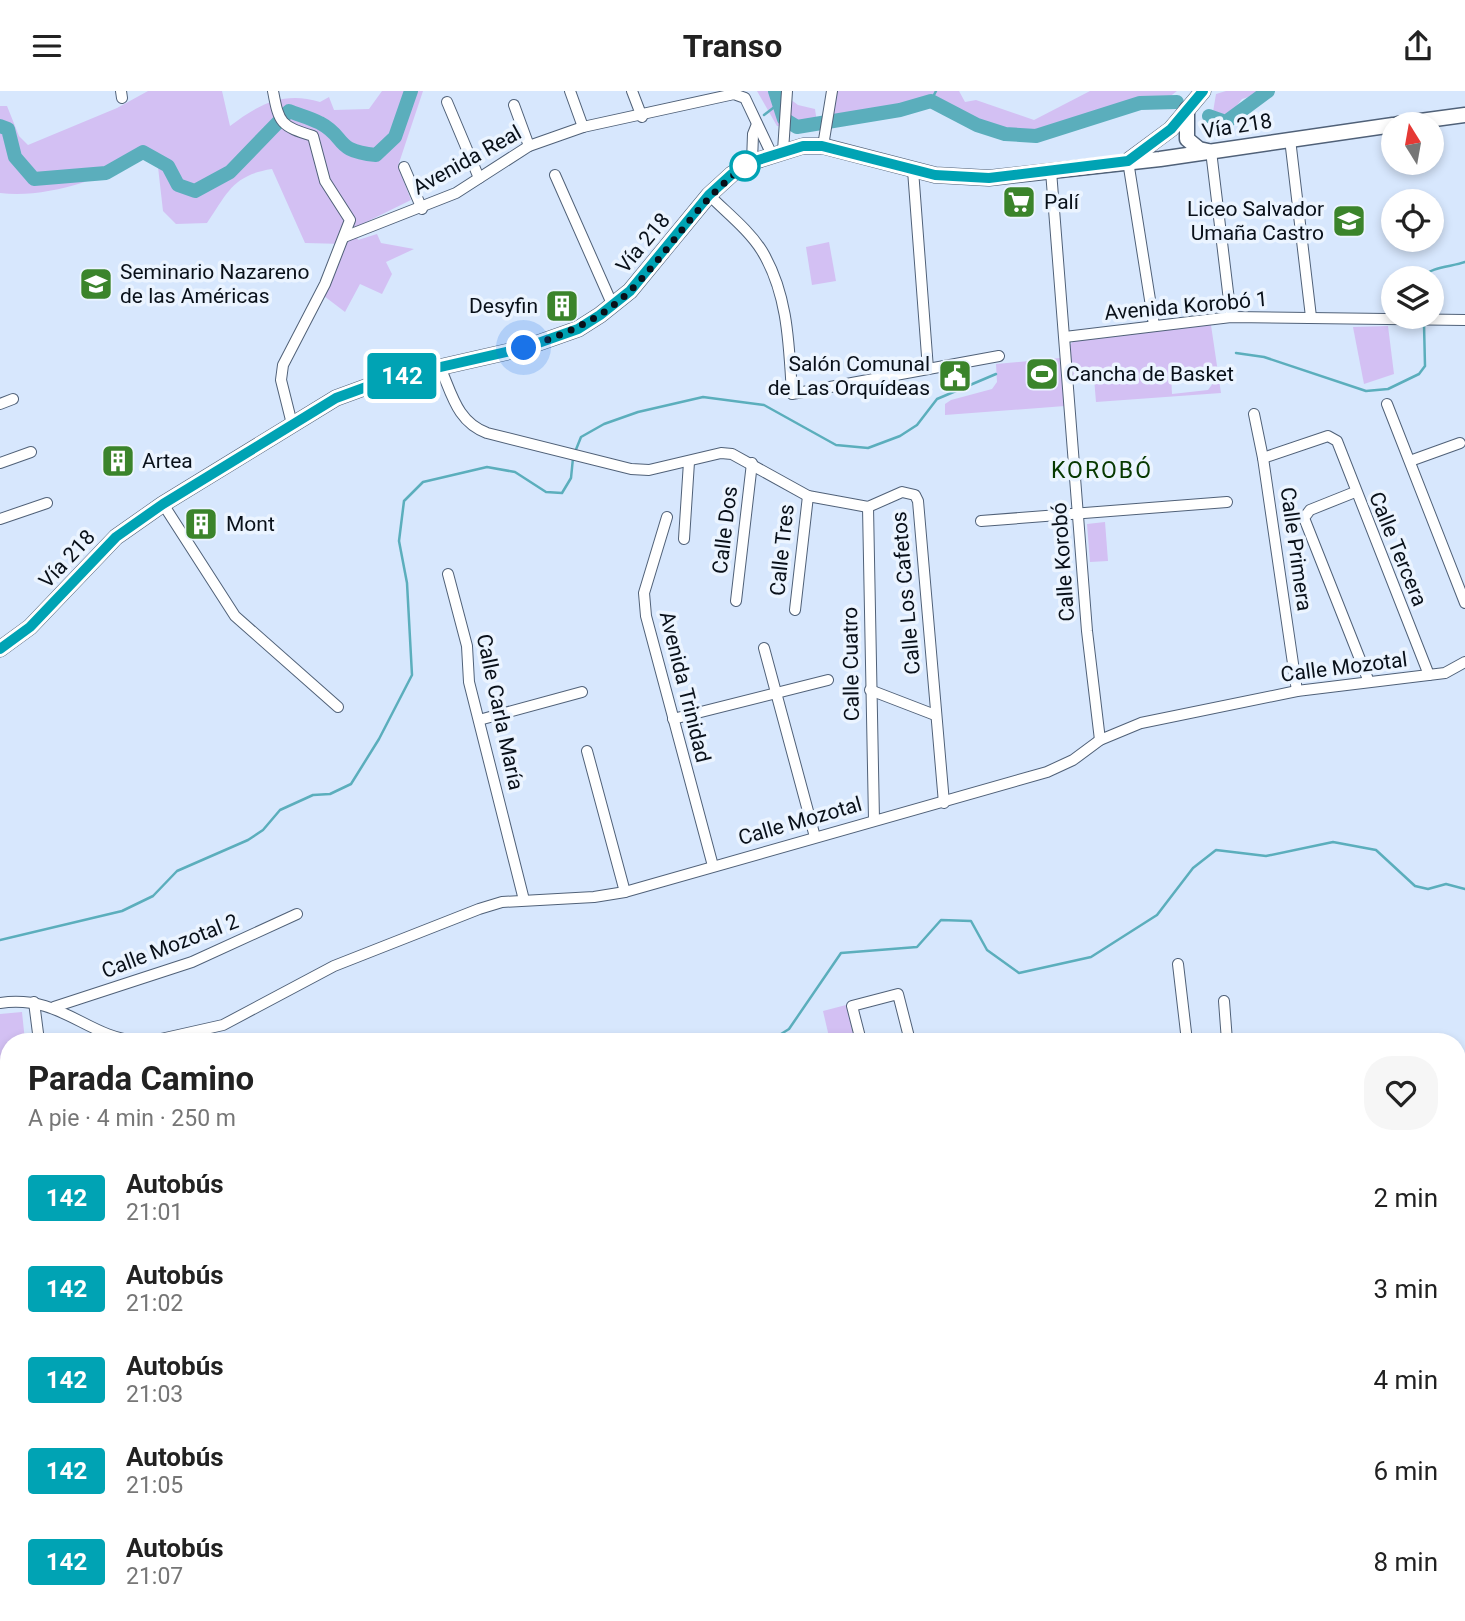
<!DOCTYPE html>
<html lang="es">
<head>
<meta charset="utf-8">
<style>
  :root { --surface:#fff; --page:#f6f6f6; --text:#222; --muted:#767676 }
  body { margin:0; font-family:Roboto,sans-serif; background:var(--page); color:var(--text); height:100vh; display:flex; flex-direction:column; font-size:26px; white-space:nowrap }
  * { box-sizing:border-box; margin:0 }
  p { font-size:23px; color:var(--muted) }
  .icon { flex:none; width:38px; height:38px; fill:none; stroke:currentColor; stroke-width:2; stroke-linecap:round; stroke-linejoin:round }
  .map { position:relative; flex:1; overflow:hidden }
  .details { position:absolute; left:0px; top:942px; width:1466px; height:590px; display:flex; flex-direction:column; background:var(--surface); border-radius:28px 28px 0 0; box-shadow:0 4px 10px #0003 }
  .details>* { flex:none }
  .badge { padding:0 14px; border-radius:5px; font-size:24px; line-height:46px }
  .needle { width:46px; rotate:349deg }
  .tools { position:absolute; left:1381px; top:21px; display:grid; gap:14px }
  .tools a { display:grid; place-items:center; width:63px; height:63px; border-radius:50%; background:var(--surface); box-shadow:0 4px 10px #0003; font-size:35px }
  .you { position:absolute; width:35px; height:35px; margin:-18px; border:5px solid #fff; border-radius:50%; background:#1a73e8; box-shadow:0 0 0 10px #1a73e833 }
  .map>.badge { position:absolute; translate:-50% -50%; box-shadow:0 0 0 4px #fff }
  .round { display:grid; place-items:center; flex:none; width:74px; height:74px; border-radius:28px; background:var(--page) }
  .summary { display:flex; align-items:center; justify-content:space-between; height:119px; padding:0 28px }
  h1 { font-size:33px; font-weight:700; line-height:52px }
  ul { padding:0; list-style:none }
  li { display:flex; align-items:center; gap:21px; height:91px; padding:0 28px }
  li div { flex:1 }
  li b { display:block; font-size:26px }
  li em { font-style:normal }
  li .badge { min-width:77px; font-weight:700; text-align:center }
  header { display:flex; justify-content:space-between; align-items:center; height:91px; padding:0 28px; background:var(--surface); font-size:32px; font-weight:700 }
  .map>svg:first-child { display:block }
  .green { fill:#d3c0f3; fill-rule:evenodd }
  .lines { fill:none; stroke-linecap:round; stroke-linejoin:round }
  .stream { stroke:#5baebc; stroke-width:2.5 }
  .river { stroke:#5baebc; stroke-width:14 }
  .minor-casing { stroke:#506178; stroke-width:12 }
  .tertiary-casing { stroke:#506178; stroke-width:15 }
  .secondary-casing { stroke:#506178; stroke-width:17 }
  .minor { stroke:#fff; stroke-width:10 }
  .tertiary { stroke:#fff; stroke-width:12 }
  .secondary { stroke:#fff; stroke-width:14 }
  .line-casing { stroke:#fff; stroke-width:16 }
  .line { stroke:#00a3b4; stroke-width:10 }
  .walk { stroke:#091019; stroke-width:7; stroke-dasharray:0 12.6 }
  .stop-dot { fill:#fff; stroke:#00a3b4; stroke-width:3.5 }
  .labels { text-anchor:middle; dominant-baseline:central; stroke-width:7; stroke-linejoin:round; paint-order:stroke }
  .street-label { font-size:21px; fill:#091019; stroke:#ebf4ff }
  .poi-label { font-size:21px; fill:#091019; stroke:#ebf4ff; text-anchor:start }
  .neighbourhood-label { font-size:23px; letter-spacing:2px; fill:#073900; stroke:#ebf4ff }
</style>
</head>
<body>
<header><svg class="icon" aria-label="menu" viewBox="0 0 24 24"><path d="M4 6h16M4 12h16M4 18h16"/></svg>Transo<svg class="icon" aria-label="share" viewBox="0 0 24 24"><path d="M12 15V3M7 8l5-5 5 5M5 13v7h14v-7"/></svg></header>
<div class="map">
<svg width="1465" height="1530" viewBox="0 0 1465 1530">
  <rect width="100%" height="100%" fill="#d7e7fd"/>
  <!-- green -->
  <g class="green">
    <path d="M 148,0 L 222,0 L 230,35 C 259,13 284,0 320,11 L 329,6 L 334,19 L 369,18 L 382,0 L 423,0 L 398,75 L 411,109 L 354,137 L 358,149 L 377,143 L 381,152 L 414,158 L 386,171 L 392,183 L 382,203 L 360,193 L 345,221 L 324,205 L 344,153 L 305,152 L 272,78 C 233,84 228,101 207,132 L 176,133 L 163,120 L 158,76 L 144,66 C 104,87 46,108 0,102 L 0,15 L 7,15 L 19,45 L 28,54 L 117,17 Z"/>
    <polygon points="757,0 785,0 786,5 798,14 815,18 818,38 777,35"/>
    <polygon points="837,0 959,0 965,11 976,9 1034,29 1090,0 1177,0 1168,7 1121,11 1097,28 1036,45 1005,43 977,34 955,20 928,14 908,21 854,29 831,36"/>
    <polygon points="1226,0 1268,0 1242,8 1227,27 1213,21 1216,3"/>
    <polygon points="829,151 836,190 812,194 806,156"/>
    <path d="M 1211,234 L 1221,302 L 1096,311 L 1094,287 L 1073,289 L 1070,254 L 1074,249 ZM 1206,281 L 1216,288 L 1208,299 L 1172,303 L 1171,284 Z"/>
    <polygon points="1388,235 1394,283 1364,293 1353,236"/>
    <polygon points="1060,267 1065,315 945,324 945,313 951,309 992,298 997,291 996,273"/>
    <polygon points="1105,431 1108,470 1090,471 1087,433"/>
    <polygon points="846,914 855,950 830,950 823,920"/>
    <polygon points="22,921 25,950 9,950 9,998 0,999 0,923"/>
    <polygon points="1465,1372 1465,1525 1440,1523 1458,1522 1458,1376 1464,1378"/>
    <polygon points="1163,1523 1419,1523 1416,1530 1361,1530 1354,1527 1346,1530 1169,1530"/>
  </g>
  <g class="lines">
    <!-- stream -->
    <g class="stream">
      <polyline points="931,10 936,0"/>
      <polyline points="764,24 777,14"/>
      <path d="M 1422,187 C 1431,175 1452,176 1465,171"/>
      <polyline points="1236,262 1264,266 1366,300 1388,298 1419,283 1425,275 1424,233"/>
      <polyline points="575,361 581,346 604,333 638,321 703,306 764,314 836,354 868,357 900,345 917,334 937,308 996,283"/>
      <polyline points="0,849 122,820 153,805 177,780 248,749 263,739 280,719 313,704 330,703 351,693 379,648 412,584 407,492 399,450 404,410 423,391 487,376 515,381 546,401 562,402 571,387 573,367"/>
      <polyline points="770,950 789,938 841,862 917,856 941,829 971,830 987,859 1019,882 1091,866 1157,824 1193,777 1216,759 1266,765 1333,751 1376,759 1415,795 1428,798 1446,793 1465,798"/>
      <polyline points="0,1258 9,1245"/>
    </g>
    <!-- river -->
    <g class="river">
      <polyline points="775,0 784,28 797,36 900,19 931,10 977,34 1005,43 1036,45 1140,12 1177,11"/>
      <polyline points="1209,25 1226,31 1268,0"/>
      <path d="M 0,35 L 8,38 L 15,66 L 34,88 L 106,82 L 143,61 L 168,75 L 178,94 L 195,100 L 230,81 L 289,20 C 299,24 311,27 320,32 C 347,46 333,60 376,64 L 395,46 L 411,0"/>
      <polyline points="1458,1460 1465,1461"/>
      <polyline points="1310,1522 1311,1530"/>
    </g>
    <defs>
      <g id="minor">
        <polyline points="121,0 122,7"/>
        <path d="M 273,0 C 279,33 281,35 313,45 L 325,90 L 350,129 L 325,193 L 283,274 L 281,289 L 292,333"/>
        <polyline points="570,0 583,36"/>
        <polyline points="632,0 642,26"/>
        <polyline points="447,11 479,87"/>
        <polyline points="514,14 529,55"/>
        <polyline points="1290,48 1311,226"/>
        <polyline points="823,55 832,0"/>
        <polyline points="783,60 787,0"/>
        <polyline points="1211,60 1231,226"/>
        <polyline points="1128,70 1154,234"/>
        <polyline points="752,71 753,43 757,33"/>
        <polyline points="404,76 422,118"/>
        <polyline points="913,79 928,278"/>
        <polyline points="1051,80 1087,540 1100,649"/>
        <polyline points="555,84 613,215"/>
        <path d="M 709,104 C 727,122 749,139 762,160 C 788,203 789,254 792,303 L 999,265"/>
        <polyline points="344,146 456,102 529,55 583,36 734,3 745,7 772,64"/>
        <polyline points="1065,246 1231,226 1465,229"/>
        <path d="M 440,276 C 452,303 457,331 487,342 L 631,378 L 649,379 L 721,362 L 732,363 L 808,405 L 868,416 L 902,401 L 915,404 L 918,410 L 944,712"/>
        <polyline points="0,313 13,308"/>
        <polyline points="1387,313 1465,512"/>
        <polyline points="1254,323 1263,367 1297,600"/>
        <polyline points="1263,367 1328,345 1337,350 1429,584"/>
        <polyline points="1410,370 1460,352"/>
        <polyline points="0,372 31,361"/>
        <polyline points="1355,401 1310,419 1304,427 1369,591"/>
        <polyline points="163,413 235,525 338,616"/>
        <polyline points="868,416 874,729"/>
        <polyline points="667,426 644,502 646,525 713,775"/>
        <polyline points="0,428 47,412"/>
        <polyline points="981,430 1227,411"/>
        <polyline points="684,448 689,371"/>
        <polyline points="448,483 467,555 469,591 524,809"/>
        <polyline points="736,510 752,372"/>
        <polyline points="795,519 808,405"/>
        <polyline points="764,557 815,746"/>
        <polyline points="870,599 935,624"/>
        <polyline points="673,628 828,589"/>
        <polyline points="479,629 582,601"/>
        <polyline points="587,660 625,801"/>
        <polyline points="1178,873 1187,950"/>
        <polyline points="1224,910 1227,950"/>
        <polyline points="34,911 39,950"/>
        <path d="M 0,912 C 61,903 87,947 138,950"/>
        <polyline points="54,916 192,871 297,823"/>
        <polyline points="152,950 223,934 334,875 479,818 502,811 594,806 625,801 1047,681 1073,669 1100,649 1141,632 1297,600 1445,582 1465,571"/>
        <polyline points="861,950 852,915 898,903 910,950"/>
        <polyline points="0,1030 9,1029"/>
        <polyline points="1458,1162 1459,1162"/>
        <polyline points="155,1522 160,1530"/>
        <polyline points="271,1522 281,1530"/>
        <polyline points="596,1522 597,1530"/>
        <polyline points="673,1522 675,1530"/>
        <polyline points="982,1522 985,1530"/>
        <polyline points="1109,1522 1112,1530"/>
        <polyline points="323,1530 325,1522"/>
        <polyline points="404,1530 460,1522"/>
        <polyline points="728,1530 737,1522"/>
      </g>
      <g id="tertiary">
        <polyline points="1458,1049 1465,1051"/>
        <polyline points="220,1530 227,1522"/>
      </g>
      <g id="secondary">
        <polyline points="1187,18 1187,48 1199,58 1208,60"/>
        <polyline points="1398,33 1465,24"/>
        <polyline points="1129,69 1171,38 1203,0"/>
        <polyline points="0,558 30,536 116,446 163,413 336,307 388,288 524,257 578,238 600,224 630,200 709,104 732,83 752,71 803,55 823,55 935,84 989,87 1160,68 1393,34"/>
      </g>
    </defs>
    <!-- minor casing -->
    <use href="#minor" class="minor-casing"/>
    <!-- tertiary casing -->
    <use href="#tertiary" class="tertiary-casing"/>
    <!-- secondary casing -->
    <use href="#secondary" class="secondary-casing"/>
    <!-- minor -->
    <use href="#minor" class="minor"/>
    <!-- tertiary -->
    <use href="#tertiary" class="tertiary"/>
    <!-- secondary -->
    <use href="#secondary" class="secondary"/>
  </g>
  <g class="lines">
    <defs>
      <polyline id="line" points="0,558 30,536 116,446 163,413 336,307 388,288 524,257 578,238 600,224 630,200 709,104 732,83 752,71 803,55 822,55 935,84 989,87 1128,70 1171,38 1203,0"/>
    </defs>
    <!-- line casing -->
    <use href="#line" class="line-casing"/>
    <!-- line -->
    <use href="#line" class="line"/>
    <!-- walk -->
    <path class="walk" d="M 524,257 C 563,244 601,229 631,199 C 673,157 701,103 752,71 L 745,75"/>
  </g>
  <!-- icons -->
  <defs>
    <symbol id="supermarket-square" viewBox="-11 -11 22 22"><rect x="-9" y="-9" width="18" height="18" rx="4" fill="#3b842b" stroke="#ebf4ff"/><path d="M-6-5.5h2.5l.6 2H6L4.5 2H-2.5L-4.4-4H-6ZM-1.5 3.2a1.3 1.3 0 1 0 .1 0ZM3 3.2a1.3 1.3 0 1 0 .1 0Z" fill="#fff"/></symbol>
    <symbol id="school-square" viewBox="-11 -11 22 22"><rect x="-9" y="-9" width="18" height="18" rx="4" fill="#3b842b" stroke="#ebf4ff"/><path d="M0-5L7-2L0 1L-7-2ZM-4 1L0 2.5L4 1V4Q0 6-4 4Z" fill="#fff"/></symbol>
    <symbol id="university-square" viewBox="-11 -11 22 22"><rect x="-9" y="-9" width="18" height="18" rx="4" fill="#3b842b" stroke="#ebf4ff"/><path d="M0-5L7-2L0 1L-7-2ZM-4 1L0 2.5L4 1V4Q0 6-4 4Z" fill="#fff"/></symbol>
    <symbol id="building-square" viewBox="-11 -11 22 22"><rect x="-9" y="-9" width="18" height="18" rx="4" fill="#3b842b" stroke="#ebf4ff"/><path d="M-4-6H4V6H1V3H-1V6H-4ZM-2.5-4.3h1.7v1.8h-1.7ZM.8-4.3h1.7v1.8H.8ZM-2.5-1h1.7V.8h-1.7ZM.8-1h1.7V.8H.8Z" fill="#fff"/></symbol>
    <symbol id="stadium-square" viewBox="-11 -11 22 22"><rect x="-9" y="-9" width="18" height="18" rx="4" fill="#3b842b" stroke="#ebf4ff"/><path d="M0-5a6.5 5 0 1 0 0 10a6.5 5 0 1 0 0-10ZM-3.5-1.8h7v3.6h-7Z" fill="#fff"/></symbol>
    <symbol id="civic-square" viewBox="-11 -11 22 22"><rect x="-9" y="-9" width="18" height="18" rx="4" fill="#3b842b" stroke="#ebf4ff"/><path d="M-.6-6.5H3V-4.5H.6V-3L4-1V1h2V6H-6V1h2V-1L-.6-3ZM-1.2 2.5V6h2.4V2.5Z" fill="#fff"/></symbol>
  </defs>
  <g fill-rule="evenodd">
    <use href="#supermarket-square" x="1000" y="92" width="38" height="38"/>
    <use href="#school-square" x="1330" y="111" width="38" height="38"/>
    <use href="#university-square" x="77" y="174" width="38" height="38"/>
    <use href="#building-square" x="543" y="196" width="38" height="38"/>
    <use href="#stadium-square" x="1023" y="264" width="38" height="38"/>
    <use href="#civic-square" x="936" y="266" width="38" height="38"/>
    <use href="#building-square" x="99" y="351" width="38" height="38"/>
    <use href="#building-square" x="182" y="414" width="38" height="38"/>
  </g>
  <!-- markers -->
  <circle class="stop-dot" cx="745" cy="75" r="14"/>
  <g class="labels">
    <!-- street labels -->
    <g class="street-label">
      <text transform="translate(1237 35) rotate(-9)">Vía 218</text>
      <text transform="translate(467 69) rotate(-29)">Avenida Real</text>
      <text transform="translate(643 152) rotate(-50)">Vía 218</text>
      <text transform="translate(1186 215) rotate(-5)">Avenida Korobó 1</text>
      <text transform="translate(725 439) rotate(-83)">Calle Dos</text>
      <text transform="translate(1296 458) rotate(82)">Calle Primera</text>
      <text transform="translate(1398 458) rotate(68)">Calle Tercera</text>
      <text transform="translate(782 459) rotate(-84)">Calle Tres</text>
      <text transform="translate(67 468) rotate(-47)">Vía 218</text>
      <text transform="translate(1063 471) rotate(-94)">Calle Korobó</text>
      <text transform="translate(906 502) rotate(-95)">Calle Los Cafetos</text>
      <text transform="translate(851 573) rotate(-91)">Calle Cuatro</text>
      <text transform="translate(1344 576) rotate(-7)">Calle Mozotal</text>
      <text transform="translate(685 596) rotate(76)">Avenida Trinidad</text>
      <text transform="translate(500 621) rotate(78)">Calle Carla María</text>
      <text transform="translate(800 730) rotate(-16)">Calle Mozotal</text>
      <text transform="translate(170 855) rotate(-21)">Calle Mozotal 2</text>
    </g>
    <!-- poi labels -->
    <g class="poi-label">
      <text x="1044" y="111">Palí</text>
      <text x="1324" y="118" text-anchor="end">Liceo Salvador<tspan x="1324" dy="24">Umaña Castro</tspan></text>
      <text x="120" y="181">Seminario Nazareno<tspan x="120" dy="24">de las Américas</tspan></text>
      <text x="538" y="215" text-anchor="end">Desyfin</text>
      <text x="930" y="273" text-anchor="end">Salón Comunal<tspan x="930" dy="24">de Las Orquídeas</tspan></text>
      <text x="1066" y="283">Cancha de Basket</text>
      <text x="142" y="370">Artea</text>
      <text x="226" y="433">Mont</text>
    </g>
    <!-- neighbourhood labels -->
    <g class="neighbourhood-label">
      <text x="1102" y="379">KOROBÓ</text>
    </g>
  </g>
</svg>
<div class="tools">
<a><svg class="needle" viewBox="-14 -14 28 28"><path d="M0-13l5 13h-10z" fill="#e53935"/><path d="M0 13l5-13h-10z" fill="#767676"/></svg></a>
<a><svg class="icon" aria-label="locate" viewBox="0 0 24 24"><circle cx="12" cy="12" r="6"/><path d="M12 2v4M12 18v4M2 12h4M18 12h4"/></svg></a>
<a><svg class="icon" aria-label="layers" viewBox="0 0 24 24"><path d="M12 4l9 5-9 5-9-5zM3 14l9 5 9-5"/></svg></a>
</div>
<div class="you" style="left:524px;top:257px"></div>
<b class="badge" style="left:402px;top:285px;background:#00a3b4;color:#fff">142</b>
<section class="details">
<div class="summary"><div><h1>Parada Camino</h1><p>A pie · 4 min · 250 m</p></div><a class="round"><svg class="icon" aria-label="heart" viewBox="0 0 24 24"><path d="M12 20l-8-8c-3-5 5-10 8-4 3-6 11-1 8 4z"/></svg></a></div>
<ul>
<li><span class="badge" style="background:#00a3b4;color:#fff">142</span><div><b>Autobús</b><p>21:01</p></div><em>2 min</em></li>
<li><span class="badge" style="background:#00a3b4;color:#fff">142</span><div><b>Autobús</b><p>21:02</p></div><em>3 min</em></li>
<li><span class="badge" style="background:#00a3b4;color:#fff">142</span><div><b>Autobús</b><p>21:03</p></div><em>4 min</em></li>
<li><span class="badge" style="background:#00a3b4;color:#fff">142</span><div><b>Autobús</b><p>21:05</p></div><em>6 min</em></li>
<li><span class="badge" style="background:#00a3b4;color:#fff">142</span><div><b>Autobús</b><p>21:07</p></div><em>8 min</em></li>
</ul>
</section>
</div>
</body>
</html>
